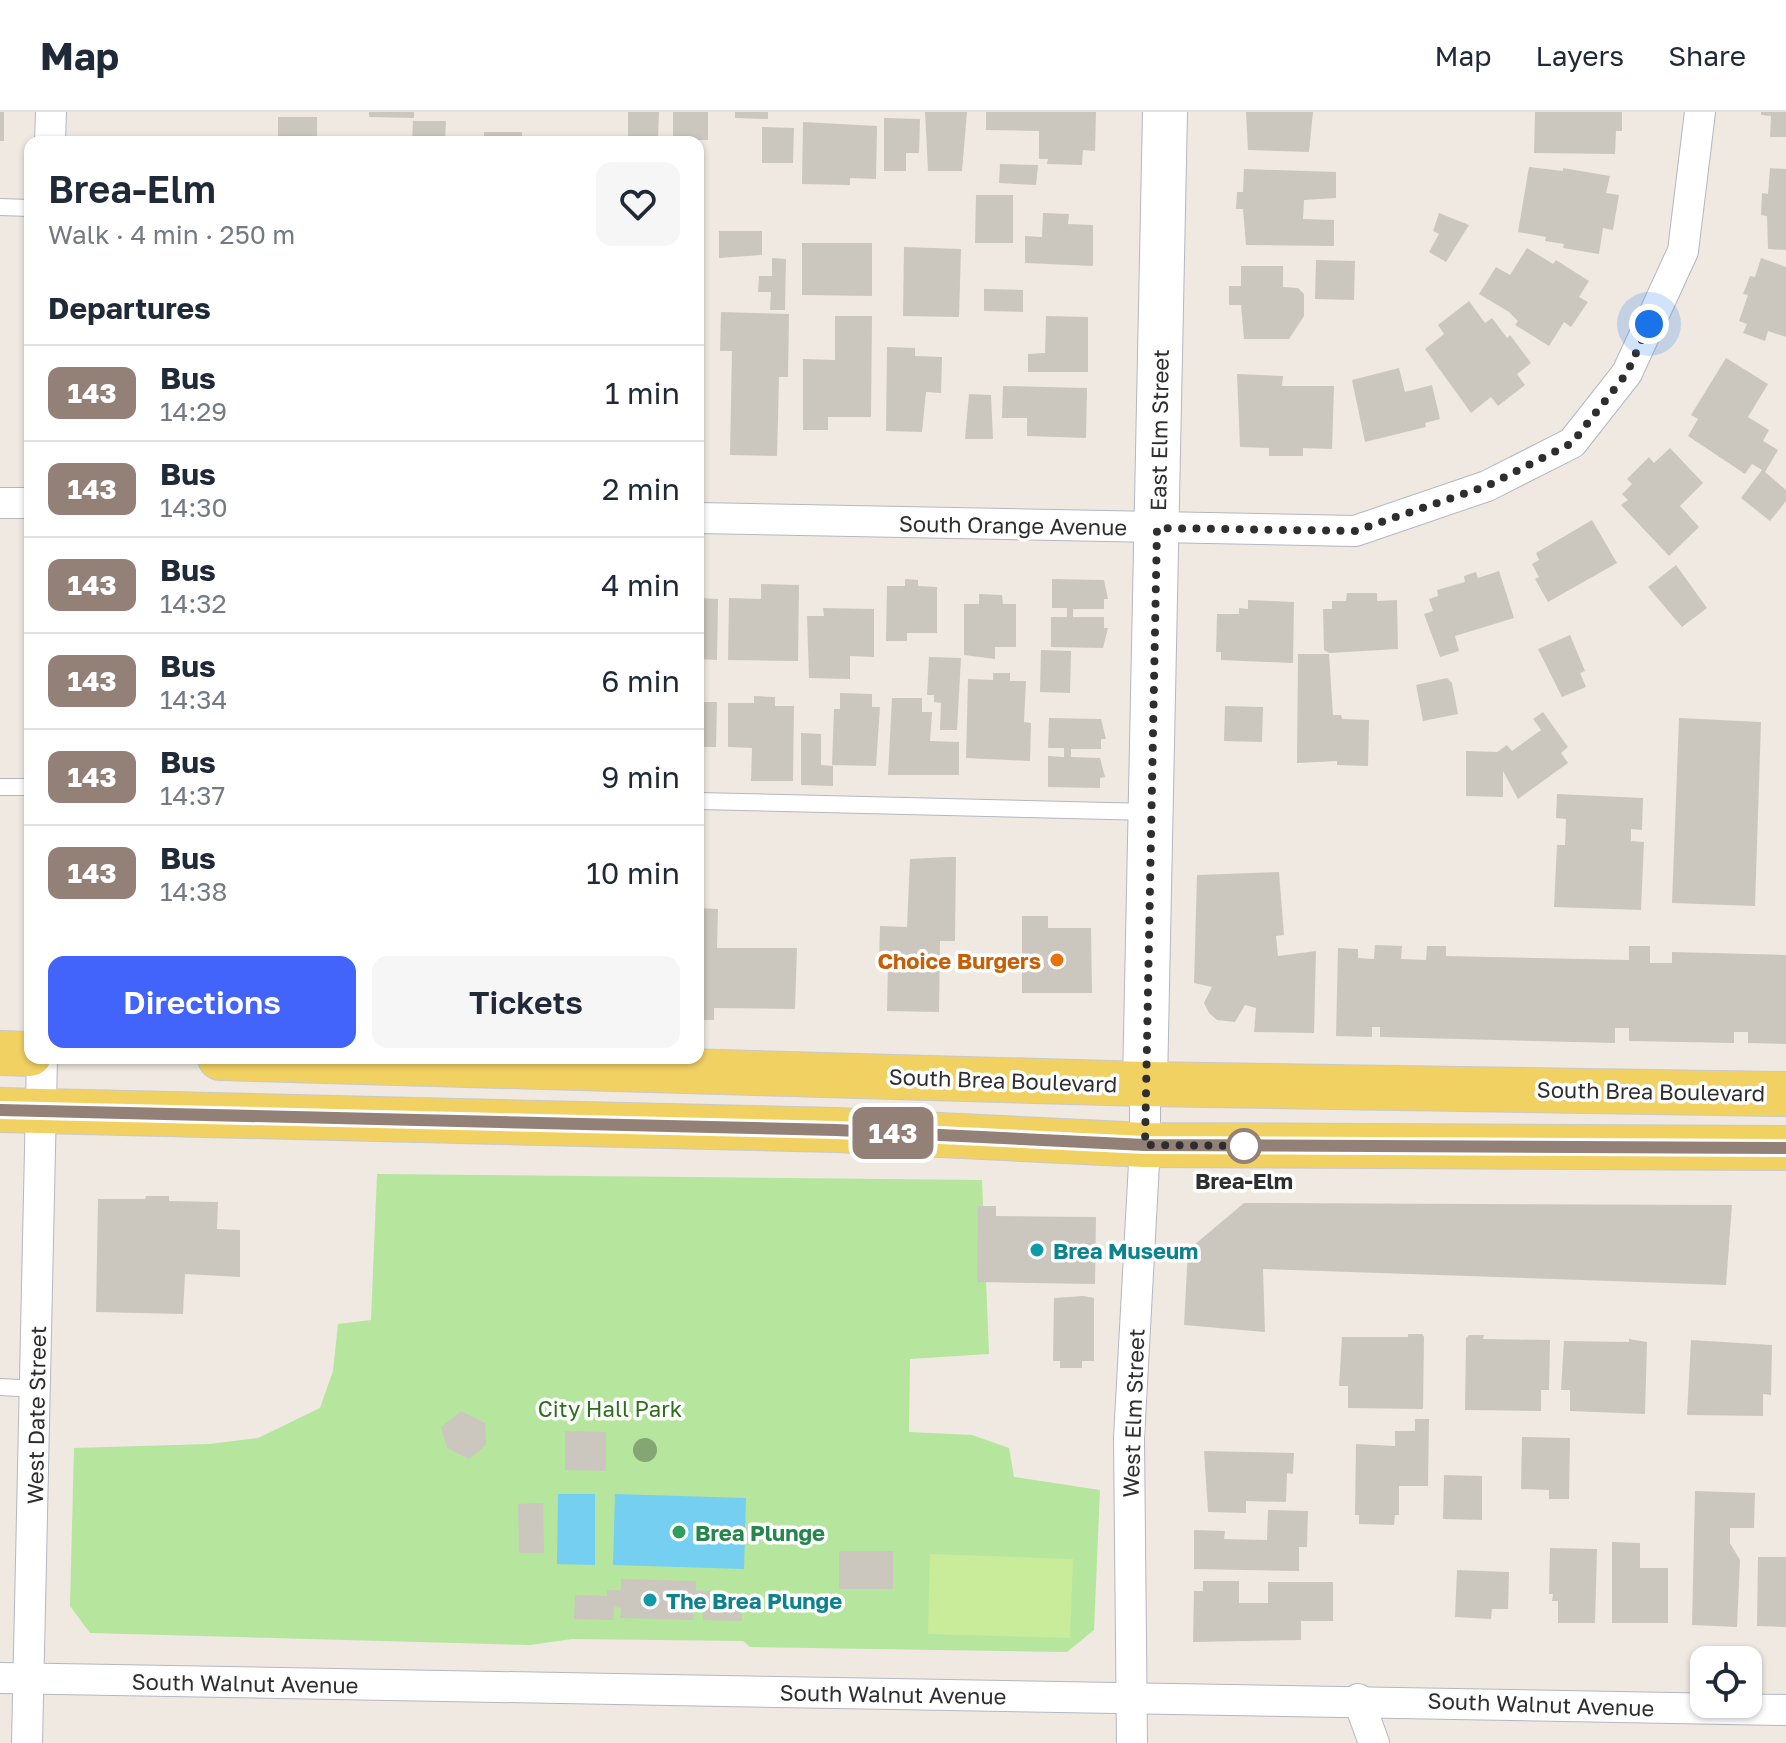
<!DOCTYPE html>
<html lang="en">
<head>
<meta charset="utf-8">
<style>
  :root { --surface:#fff; --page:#f6f6f7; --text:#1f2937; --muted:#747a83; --line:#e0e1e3; --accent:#4264fb }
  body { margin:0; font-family:"Golos Text",sans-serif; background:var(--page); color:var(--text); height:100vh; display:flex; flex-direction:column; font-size:30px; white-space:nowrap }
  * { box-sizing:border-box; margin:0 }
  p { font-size:26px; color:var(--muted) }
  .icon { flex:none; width:44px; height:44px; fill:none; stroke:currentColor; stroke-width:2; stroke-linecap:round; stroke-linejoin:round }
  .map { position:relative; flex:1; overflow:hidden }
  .drawer { position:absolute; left:24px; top:24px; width:680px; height:928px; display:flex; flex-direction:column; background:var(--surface); border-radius:16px; box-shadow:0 2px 6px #0004 }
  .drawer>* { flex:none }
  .badge { padding:0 16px; border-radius:12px; font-size:28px; line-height:52px }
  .tools { position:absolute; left:1690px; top:1534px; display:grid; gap:16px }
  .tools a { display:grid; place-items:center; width:72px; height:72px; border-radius:16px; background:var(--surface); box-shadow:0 2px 6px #0004; font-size:40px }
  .you { position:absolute; width:40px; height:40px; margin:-20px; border:6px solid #fff; border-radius:50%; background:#1a73e8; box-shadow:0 0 0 12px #1a73e833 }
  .map>.badge { position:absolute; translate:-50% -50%; box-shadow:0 0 0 4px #fff }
  h2 { padding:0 24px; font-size:30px; line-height:72px }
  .round { display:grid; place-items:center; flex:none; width:84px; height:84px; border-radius:16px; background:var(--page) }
  .head { display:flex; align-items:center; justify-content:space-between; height:136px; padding:0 24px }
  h1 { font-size:38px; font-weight:600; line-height:60px }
  .cta { display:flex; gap:16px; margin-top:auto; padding:16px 24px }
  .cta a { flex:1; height:92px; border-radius:16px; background:var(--accent); color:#fff; font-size:32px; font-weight:600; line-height:92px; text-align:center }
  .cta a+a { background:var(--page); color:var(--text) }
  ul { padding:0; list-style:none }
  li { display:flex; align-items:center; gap:24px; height:96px; padding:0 24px; border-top:2px solid var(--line) }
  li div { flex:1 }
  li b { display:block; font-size:30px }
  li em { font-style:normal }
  li .badge { min-width:88px; font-weight:700; text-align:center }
  header { display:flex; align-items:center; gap:48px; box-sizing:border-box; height:112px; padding:0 40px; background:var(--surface); border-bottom:2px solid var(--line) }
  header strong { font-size:38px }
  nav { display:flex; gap:44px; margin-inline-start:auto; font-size:28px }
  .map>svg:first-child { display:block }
  .green { fill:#b6e59e }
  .pitch { fill:#c9ec9a }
  .water { fill:#75cff0 }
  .building { fill:#cbc7bf }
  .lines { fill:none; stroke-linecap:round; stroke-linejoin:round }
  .lane-casing { stroke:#b4b7c1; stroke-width:18 }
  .street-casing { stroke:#b4b7c1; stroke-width:32 }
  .secondary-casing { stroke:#b4b7c1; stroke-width:46 }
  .primary-casing { stroke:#c9c9c9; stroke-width:46 }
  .lane { stroke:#fff; stroke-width:16 }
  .street { stroke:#fff; stroke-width:30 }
  .secondary { stroke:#fff; stroke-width:44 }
  .primary { stroke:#f2d163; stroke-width:44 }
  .tree { fill:#84a574 }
  .line-casing { stroke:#fff; stroke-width:18 }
  .line { stroke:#938177; stroke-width:12 }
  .walk { stroke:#2e2e2e; stroke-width:8; stroke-dasharray:0 14.4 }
  .food-dot { fill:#e8710a; stroke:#fff; stroke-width:3 }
  .stop-dot { fill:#fff; stroke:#938177; stroke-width:4 }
  .culture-dot { fill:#0f9aa8; stroke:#fff; stroke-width:3 }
  .leisure-dot { fill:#2e9e5b; stroke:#fff; stroke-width:3 }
  .labels { text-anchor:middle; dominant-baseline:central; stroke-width:7; stroke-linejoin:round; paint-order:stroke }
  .street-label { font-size:22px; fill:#2e2e2e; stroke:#fff }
  .food-label { font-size:22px; font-weight:bold; fill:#c56008; stroke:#fff; text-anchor:end }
  .stop-label { font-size:22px; font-weight:bold; fill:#2e2e2e; stroke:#fff }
  .culture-label { font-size:22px; font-weight:bold; fill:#0d838f; stroke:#fff; text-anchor:start }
  .park-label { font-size:22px; fill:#2c6e1b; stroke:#fff }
  .leisure-label { font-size:22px; font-weight:bold; fill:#27864d; stroke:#fff; text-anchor:start }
</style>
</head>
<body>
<header>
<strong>Map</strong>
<nav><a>Map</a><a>Layers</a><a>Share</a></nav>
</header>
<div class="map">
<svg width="1786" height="1631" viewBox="0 0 1786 1631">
  <rect width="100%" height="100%" fill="#efe9e1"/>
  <!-- green -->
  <polygon class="green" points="377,1062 982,1068 989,1242 910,1247 909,1320 972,1323 1009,1336 1014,1365 1100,1378 1094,1518 1067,1540 750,1535 743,1529 572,1527 530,1533 90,1521 70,1494 74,1336 209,1332 258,1326 320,1296 333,1259 338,1212 371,1208"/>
  <!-- pitch -->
  <polygon class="pitch" points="930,1442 1073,1447 1070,1526 928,1522"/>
  <!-- water -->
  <g class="water">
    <polygon points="558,1382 595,1382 595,1453 557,1452"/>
    <polygon points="615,1382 746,1386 744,1457 613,1453"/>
  </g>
  <!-- building -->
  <g class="building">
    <rect x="0" y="0" width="4" height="29"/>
    <polygon points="369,0 414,0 414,6 369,5"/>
    <polygon points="628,0 659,0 658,26 628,25"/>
    <rect x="673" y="0" width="35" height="28"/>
    <polygon points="735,0 768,0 768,7 735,6"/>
    <polygon points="925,0 967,0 962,59 928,59"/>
    <polygon points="986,0 1096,0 1095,39 1083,38 1082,53 1047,52 1048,47 1039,47 1039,19 986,18"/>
    <polygon points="1246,0 1313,0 1309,40 1248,38"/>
    <polygon points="1535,0 1622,0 1622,19 1616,19 1615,42 1534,41"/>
    <polygon points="1761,0 1786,0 1786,25 1770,25 1771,4 1761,3"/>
    <rect x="278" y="5" width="39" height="25"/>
    <polygon points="884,6 920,7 919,41 906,41 906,59 884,59"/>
    <polygon points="413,9 446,9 445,30 412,30"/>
    <polygon points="803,10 877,14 876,67 850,66 850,73 802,72"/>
    <polygon points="762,15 794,16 793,51 762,51"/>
    <rect x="484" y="20" width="38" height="10"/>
    <polygon points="126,25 183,28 183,30 126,30"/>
    <polygon points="1000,52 1038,53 1036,73 999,71"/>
    <polygon points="1529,55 1563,59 1563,56 1610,64 1606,81 1619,83 1613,118 1603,116 1599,142 1563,136 1564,132 1545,129 1546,125 1518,120"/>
    <polygon points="1770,56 1786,57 1786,138 1768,137 1767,104 1761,103 1762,81 1768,82"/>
    <polygon points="1244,57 1336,60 1336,86 1304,88 1303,107 1334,108 1334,134 1246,133 1243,97 1236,97 1237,80 1243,80"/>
    <polygon points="976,83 1013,83 1013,131 975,131"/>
    <polygon points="1043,101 1069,102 1068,112 1093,113 1093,154 1025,151 1025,124 1042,125"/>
    <polygon points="1439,101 1469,113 1446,150 1429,140 1439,122 1433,119"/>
    <polygon points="719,119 762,119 762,143 719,146"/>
    <polygon points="698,121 702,121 701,174 698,174"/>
    <polygon points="802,131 872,131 872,184 802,183"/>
    <polygon points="904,135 961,137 959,205 903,204"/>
    <polygon points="1527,136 1553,152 1556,148 1589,169 1579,185 1588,190 1571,215 1564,210 1549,234 1515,213 1518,209 1509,200 1479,182 1496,155 1510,163"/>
    <polygon points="772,146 786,147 785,198 770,198 771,180 758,180 759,164 772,164"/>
    <polygon points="1761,146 1786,155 1786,225 1768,219 1765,229 1743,221 1747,212 1739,209 1748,183 1743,182 1750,164 1755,165"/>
    <polygon points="1316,148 1355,149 1354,188 1315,187"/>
    <polygon points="1241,154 1283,154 1283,175 1298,176 1304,182 1304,204 1289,227 1244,227 1241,193 1229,193 1229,174 1241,174"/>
    <polygon points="984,177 1023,178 1023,200 984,199"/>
    <polygon points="1469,189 1485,211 1492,206 1507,226 1510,223 1531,251 1517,262 1525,273 1498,294 1491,285 1471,301 1425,237 1444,222 1438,213"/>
    <polygon points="721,200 789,202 788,265 779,265 777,344 730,343 732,239 720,239"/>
    <polygon points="835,204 872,204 871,305 828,305 828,318 803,318 803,247 835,248"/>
    <polygon points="1046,204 1088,205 1088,260 1028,260 1028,242 1045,241"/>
    <polygon points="887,235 915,236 915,244 942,245 941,281 926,280 922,320 886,319"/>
    <polygon points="1726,246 1768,272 1748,305 1769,318 1763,329 1778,338 1765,360 1786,378 1786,389 1770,409 1741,386 1762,358 1752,352 1745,362 1688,324 1698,307 1691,303"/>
    <polygon points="1399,256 1405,280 1432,273 1440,307 1425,311 1426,315 1365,330 1352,268"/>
    <polygon points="1237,262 1283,264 1282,274 1334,274 1332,337 1303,336 1303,344 1269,344 1269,336 1240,335"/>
    <polygon points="1003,274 1087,276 1086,326 1027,324 1027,306 1002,306"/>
    <polygon points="969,282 991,283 993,327 965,327"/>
    <polygon points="1670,336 1703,371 1680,394 1699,415 1669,444 1621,393 1628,388 1622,382 1632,372 1627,367 1649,345 1654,351"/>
    <polygon points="1592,408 1617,451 1548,490 1535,467 1539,465 1532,452 1539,448 1536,441"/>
    <polygon points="1676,453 1707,496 1682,515 1648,475"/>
    <polygon points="1499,459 1514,506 1455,524 1459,539 1440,545 1424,502 1433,499 1429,487 1438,484 1437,478 1465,470 1464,464 1476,460 1478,466"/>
    <polygon points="905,467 918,468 918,474 937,475 937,521 907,521 907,529 886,529 887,474 905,474"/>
    <polygon points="1052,467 1104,468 1108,487 1104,487 1104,497 1073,497 1073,505 1104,505 1104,516 1108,516 1103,536 1051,535 1051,505 1067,505 1067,496 1052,496"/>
    <polygon points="761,472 799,473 798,549 728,548 729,486 761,487"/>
    <polygon points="1347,481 1377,481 1377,489 1397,488 1398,537 1329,541 1324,538 1323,497 1332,497 1332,489 1346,489"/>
    <polygon points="979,482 1002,483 1003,492 1016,492 1016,535 995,535 995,547 964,543 964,492 979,492"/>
    <polygon points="698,486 718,487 717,548 698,547"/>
    <polygon points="1248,488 1294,490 1293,551 1221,548 1221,540 1216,540 1217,502 1239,502 1239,496 1248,497"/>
    <polygon points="823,496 874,497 874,545 850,544 850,567 809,566 807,504 824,504"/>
    <polygon points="1570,523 1585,559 1580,561 1586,575 1562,585 1538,537"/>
    <polygon points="1041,538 1071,539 1070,581 1040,580"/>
    <polygon points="1298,542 1329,542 1333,603 1341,603 1342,607 1369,608 1368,654 1337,653 1337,649 1297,651"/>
    <polygon points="929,545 961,546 957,618 940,618 941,591 934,590 934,583 927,583"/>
    <polygon points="993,561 1010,561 1010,569 1026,569 1024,610 1031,611 1030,649 966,646 968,567 993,568"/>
    <polygon points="1447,566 1452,571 1458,602 1423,609 1416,573"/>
    <polygon points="840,581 872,582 872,595 880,595 876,654 832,653 834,597 840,597"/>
    <polygon points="754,584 775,585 775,594 794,594 793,669 751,669 752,636 728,635 728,591 754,591"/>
    <polygon points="892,586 922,586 922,600 932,600 930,629 959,630 959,663 888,663"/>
    <polygon points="698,590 717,590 716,635 698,635"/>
    <polygon points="1225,594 1263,595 1262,630 1224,629"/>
    <polygon points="1543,600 1568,635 1561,641 1568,651 1518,687 1503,659 1503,685 1466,684 1466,639 1497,640 1507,633 1512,639 1541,618 1533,607"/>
    <polygon points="1049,606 1101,607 1106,627 1101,627 1101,637 1071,637 1071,645 1100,646 1105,665 1100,666 1100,676 1048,675 1048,644 1064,645 1064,636 1048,636"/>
    <polygon points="1679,606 1761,610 1755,794 1672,791"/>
    <polygon points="801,621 821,622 821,653 833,654 833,674 801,673"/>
    <polygon points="1557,682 1643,686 1642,718 1631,717 1631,729 1644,730 1641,798 1554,795 1557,733 1565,733 1566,707 1556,706"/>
    <polygon points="948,745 956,745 955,829 940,829 939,900 887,899 888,853 879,853 880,814 907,815 910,747"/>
    <polygon points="1279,760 1284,823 1276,824 1278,844 1316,839 1314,921 1254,920 1256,896 1245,893 1235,910 1217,908 1209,901 1204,891 1212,875 1194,871 1197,763"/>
    <polygon points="698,796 718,797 717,836 797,836 795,897 714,896 714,908 698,908"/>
    <polygon points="1022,804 1048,804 1048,816 1091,816 1092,881 1022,881"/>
    <polygon points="1375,833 1402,834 1401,847 1426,848 1427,834 1446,834 1446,844 1629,848 1629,834 1650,834 1650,851 1672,851 1672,840 1786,843 1786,932 1748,931 1748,920 1734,920 1734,931 1629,929 1629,916 1615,916 1615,931 1380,925 1380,915 1372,915 1372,925 1336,924 1338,836 1358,837 1358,846 1374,847"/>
    <polygon points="146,1084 169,1084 169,1089 218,1090 217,1117 240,1118 240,1165 185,1162 183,1202 96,1200 98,1087 145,1087"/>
    <polygon points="1244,1091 1732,1093 1726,1173 1263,1157 1265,1220 1184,1213 1188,1138"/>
    <polygon points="978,1094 996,1094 996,1104 1096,1105 1095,1172 977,1170"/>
    <polygon points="1083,1184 1094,1186 1094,1249 1082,1249 1082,1256 1060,1256 1060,1249 1053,1249 1054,1186"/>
    <polygon points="1408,1222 1422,1222 1424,1225 1423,1297 1348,1296 1348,1274 1339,1274 1342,1225 1408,1225"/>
    <polygon points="1469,1223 1484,1223 1483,1227 1550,1228 1549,1278 1541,1278 1541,1299 1465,1298 1466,1226"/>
    <polygon points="1629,1227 1647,1230 1645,1302 1570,1299 1570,1278 1561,1278 1564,1229 1629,1230"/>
    <polygon points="1691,1228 1772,1233 1771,1283 1763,1282 1763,1304 1687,1303"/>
    <polygon points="461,1299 485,1311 486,1333 469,1347 447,1336 441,1315"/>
    <polygon points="1415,1307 1429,1307 1428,1374 1399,1374 1399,1403 1395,1403 1394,1413 1359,1412 1359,1403 1355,1403 1356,1332 1395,1334 1395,1319 1415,1319"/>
    <polygon points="565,1319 606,1320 606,1359 565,1358"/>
    <polygon points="1522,1325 1570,1326 1569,1387 1549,1387 1549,1378 1521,1377"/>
    <polygon points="1204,1339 1294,1341 1293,1362 1287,1361 1286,1390 1246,1389 1246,1401 1208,1400"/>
    <polygon points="1444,1363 1482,1364 1482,1408 1443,1407"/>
    <polygon points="1695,1379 1755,1381 1754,1416 1730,1416 1730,1431 1740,1448 1737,1515 1692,1513"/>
    <polygon points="543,1391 544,1441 519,1441 518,1392"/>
    <polygon points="1268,1398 1308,1399 1307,1435 1299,1435 1299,1459 1194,1457 1194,1418 1225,1419 1224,1427 1267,1428"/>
    <polygon points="1612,1430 1640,1431 1640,1456 1668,1456 1668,1511 1612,1511"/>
    <polygon points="1550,1436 1597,1437 1595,1511 1558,1511 1558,1489 1552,1489 1553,1482 1549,1482"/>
    <rect x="839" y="1439" width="54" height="38"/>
    <polygon points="1758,1445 1786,1445 1786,1515 1757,1514"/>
    <polygon points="1457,1458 1509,1460 1508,1497 1492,1497 1491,1507 1455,1505"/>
    <polygon points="621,1467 696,1469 696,1478 710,1479 709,1488 742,1489 742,1509 703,1508 703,1496 694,1496 693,1508 620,1506 621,1496 614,1495 613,1508 574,1507 575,1483 607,1484 607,1478 621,1478"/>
    <polygon points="1203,1469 1239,1469 1239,1491 1268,1491 1268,1470 1333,1470 1333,1509 1301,1509 1301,1528 1193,1530 1194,1479 1203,1479"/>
  </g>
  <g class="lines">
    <defs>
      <g id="lane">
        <polyline points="0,95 30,96"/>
        <polyline points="0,675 30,675"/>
        <polyline points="698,689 1150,700"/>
        <polyline points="0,1275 37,1277"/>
      </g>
      <g id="street">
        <polyline points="50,30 51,0"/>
        <polyline points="0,391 30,391"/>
        <polyline points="698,406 1355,419 1487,374 1572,331 1627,261 1683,139 1700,0"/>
        <path d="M 0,1566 C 595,1582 1191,1582 1786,1598"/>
        <polyline points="1358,1587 1374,1631"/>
        <polyline points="27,1631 42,946"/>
        <polyline points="1132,1631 1129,1326 1145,1033 1145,972"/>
      </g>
      <polyline id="secondary" points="1145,972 1165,0"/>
      <g id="primary">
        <polyline points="0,941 30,942"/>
        <polyline points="220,946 1145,972 1786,982"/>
        <polyline points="0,998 836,1018 1145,1033 1786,1036"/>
      </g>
    </defs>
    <!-- lane casing -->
    <use href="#lane" class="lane-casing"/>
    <!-- street casing -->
    <use href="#street" class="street-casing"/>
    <!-- secondary casing -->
    <use href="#secondary" class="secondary-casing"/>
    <!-- primary casing -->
    <use href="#primary" class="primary-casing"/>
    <!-- lane -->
    <use href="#lane" class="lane"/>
    <!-- street -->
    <use href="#street" class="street"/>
    <!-- secondary -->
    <use href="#secondary" class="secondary"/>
    <!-- primary -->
    <use href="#primary" class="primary"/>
  </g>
  <!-- trees -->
  <circle class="tree" cx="645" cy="1338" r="12"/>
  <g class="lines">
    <defs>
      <polyline id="line" points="0,998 836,1018 1145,1033 1786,1036"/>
    </defs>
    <!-- line casing -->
    <use href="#line" class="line-casing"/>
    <!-- line -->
    <use href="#line" class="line"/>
    <!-- walk -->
    <polyline class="walk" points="1244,1034 1255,1034 1145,1033 1157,416 1355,419 1487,374 1572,331 1627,261 1649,212"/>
  </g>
  <!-- markers -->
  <circle class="food-dot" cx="1057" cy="848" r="8"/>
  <circle class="stop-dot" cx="1244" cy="1034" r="16"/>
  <g class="culture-dot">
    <circle cx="1037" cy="1138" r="8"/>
    <circle cx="650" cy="1488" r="8"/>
  </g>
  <circle class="leisure-dot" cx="679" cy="1420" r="8"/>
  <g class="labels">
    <!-- street labels -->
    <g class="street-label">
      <text transform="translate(1159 318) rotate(-89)">East Elm Street</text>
      <text transform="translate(1013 413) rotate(1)">South Orange Avenue</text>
      <text transform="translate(1003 968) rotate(2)">South Brea Boulevard</text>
      <text transform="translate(1651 979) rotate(1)">South Brea Boulevard</text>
      <text transform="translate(1133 1301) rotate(-88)">West Elm Street</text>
      <text transform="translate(36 1303) rotate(-89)">West Date Street</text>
      <text transform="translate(245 1571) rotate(1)">South Walnut Avenue</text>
      <text transform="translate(893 1582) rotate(1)">South Walnut Avenue</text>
      <text transform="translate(1541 1592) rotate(2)">South Walnut Avenue</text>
    </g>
    <!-- food labels -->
    <g class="food-label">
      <text x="1041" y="848">Choice Burgers</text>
    </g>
    <!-- stop labels -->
    <g class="stop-label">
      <text x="1244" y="1068">Brea-Elm</text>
    </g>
    <!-- culture labels -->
    <g class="culture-label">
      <text x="1053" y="1138">Brea Museum</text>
      <text x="666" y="1488">The Brea Plunge</text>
    </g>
    <!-- park labels -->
    <g class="park-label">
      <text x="610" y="1296">City Hall Park</text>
    </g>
    <!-- leisure labels -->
    <g class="leisure-label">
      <text x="695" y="1420">Brea Plunge</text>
    </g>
  </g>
</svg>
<div class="tools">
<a><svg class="icon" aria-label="locate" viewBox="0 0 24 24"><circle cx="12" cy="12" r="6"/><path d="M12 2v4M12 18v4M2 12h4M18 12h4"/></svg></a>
</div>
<div class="you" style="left:1649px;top:212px"></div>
<b class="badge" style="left:893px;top:1021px;background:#938177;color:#fff">143</b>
<section class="drawer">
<div class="head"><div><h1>Brea-Elm</h1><p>Walk · 4 min · 250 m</p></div><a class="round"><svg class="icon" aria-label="heart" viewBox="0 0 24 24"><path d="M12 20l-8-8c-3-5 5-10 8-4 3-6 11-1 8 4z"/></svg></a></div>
<h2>Departures</h2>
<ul>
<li><span class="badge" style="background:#938177;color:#fff">143</span><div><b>Bus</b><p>14:29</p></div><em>1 min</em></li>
<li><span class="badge" style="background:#938177;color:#fff">143</span><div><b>Bus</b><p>14:30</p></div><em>2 min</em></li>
<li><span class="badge" style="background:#938177;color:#fff">143</span><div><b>Bus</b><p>14:32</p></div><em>4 min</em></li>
<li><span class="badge" style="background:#938177;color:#fff">143</span><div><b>Bus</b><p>14:34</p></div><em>6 min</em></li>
<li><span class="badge" style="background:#938177;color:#fff">143</span><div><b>Bus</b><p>14:37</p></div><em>9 min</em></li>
<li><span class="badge" style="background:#938177;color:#fff">143</span><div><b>Bus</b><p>14:38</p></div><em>10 min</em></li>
</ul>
<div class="cta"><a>Directions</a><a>Tickets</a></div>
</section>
</div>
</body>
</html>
